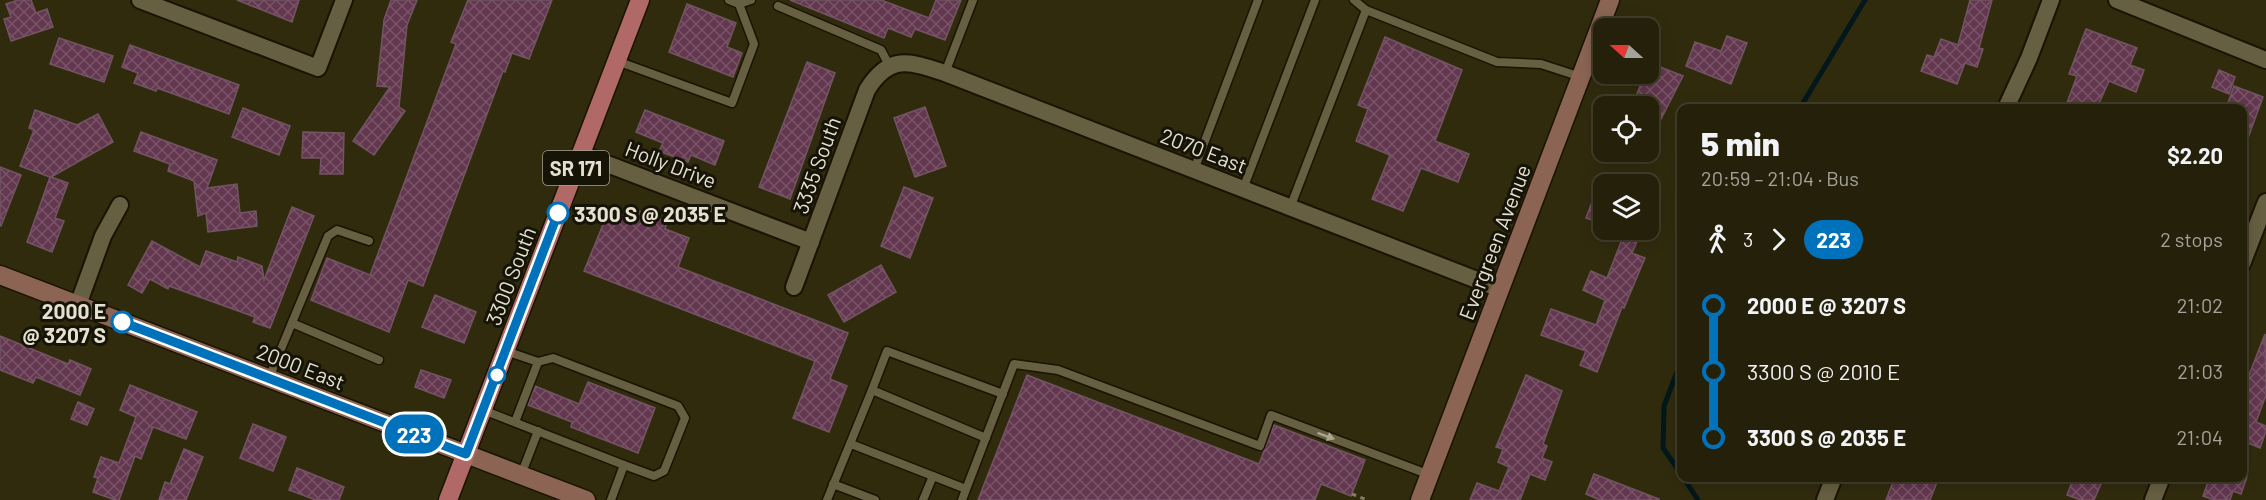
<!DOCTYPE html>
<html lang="en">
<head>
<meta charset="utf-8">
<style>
  :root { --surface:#25200a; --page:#312d18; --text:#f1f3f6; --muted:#a3a39c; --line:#423e2b }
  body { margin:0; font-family:Barlow,sans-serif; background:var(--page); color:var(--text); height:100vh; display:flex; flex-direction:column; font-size:22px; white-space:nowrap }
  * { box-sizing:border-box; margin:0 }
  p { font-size:20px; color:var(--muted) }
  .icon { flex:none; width:33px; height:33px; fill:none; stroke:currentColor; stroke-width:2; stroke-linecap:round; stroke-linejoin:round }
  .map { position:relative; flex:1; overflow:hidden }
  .panel { position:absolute; left:1677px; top:104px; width:570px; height:378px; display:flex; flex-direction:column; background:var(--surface); border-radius:12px; box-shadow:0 3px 15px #0003,0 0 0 2px var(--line) }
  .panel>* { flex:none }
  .badge { padding:0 12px; border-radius:20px; font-size:21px; line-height:39px }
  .needle { width:39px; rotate:291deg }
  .buttons { position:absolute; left:1593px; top:18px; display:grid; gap:12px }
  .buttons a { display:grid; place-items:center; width:66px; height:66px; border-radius:12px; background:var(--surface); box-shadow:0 3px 15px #0003,0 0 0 2px var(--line); font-size:30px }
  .map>.badge { position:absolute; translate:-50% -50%; box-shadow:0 0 0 3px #fff }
  .legs { display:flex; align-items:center; gap:9px; height:66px; padding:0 24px; font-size:20px }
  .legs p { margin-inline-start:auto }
  .summary { display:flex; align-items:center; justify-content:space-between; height:102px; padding:0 24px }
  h1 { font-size:33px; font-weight:800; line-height:45px }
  ul { padding:0 24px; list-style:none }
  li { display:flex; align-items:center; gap:21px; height:66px; font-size:22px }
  li i { display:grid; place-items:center; width:9px; height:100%; margin:0 8px; background:currentColor }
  li i::after { content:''; width:15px; height:15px; margin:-8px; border:4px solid; border-radius:50%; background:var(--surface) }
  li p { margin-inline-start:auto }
  li:first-child i { background:linear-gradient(#0000 50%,currentColor 0) }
  li:last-child i { background:linear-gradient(currentColor 50%,#0000 0) }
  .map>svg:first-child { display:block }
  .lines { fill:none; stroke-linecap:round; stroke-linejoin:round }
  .stream { stroke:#03181a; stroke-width:5 }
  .building { fill:url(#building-cross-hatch); stroke:#725463; stroke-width:1.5 }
  .lane-casing { stroke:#191300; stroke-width:11 }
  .street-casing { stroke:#191300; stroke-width:20 }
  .secondary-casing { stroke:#191300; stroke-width:21 }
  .primary-casing { stroke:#191300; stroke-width:21 }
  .path { stroke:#817c65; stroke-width:3; stroke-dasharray:4.5 4.5; stroke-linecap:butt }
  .lane { stroke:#665f41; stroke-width:8 }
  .street { stroke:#665f41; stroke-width:16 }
  .secondary { stroke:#8b6454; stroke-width:18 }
  .primary { stroke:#b06967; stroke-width:18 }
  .oneway { fill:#aca690 }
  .line-1-casing { stroke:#fff; stroke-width:14 }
  .line-1 { stroke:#0072bc; stroke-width:9 }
  .stop-1-dot { fill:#fff; stroke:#0072bc; stroke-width:3 }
  .labels { text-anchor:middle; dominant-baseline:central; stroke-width:6; stroke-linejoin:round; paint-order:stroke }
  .shield { fill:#161307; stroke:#a7a394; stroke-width:1.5 }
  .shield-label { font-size:20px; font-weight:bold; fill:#e5e1d0 }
  .street-label { font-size:21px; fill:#e5e1d0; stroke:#161307 }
  .stop-label { font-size:21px; font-weight:bold; fill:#e5e1d0; stroke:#161307; text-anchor:start }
</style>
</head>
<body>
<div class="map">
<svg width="2266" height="500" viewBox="0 0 2266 500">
  <defs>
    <pattern id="building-cross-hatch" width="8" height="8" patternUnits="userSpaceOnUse" patternTransform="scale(1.5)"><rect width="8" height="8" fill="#63374f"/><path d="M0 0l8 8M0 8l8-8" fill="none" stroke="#795467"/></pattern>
  </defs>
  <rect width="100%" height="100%" fill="#312b0e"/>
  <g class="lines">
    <!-- stream -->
    <g class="stream">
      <polyline points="1800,108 1865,0"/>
      <polyline points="1682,359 1664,406 1663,448 1682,475"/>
      <polyline points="1683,477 1698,500"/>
    </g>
  </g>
  <!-- building -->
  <g class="building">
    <polygon points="18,0 31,0 36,13 47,9 53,27 11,41 4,19 11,17 6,4"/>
    <polygon points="237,0 299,0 292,22"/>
    <polygon points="391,0 417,0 407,25 399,107 405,111 374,155 353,141 390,87 377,86 384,20"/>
    <polygon points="468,0 552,0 529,59 512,53 505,72 503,71 423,286 408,280 389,332 311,300 327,258 370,275 456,44 451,42"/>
    <polygon points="790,0 881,0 929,18 936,0 961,0 945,40 915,29 911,37 888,28 884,38"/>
    <polygon points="1970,0 1992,0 1979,48 1983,49 1977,67 1965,63 1957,84 1921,71 1927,55 1934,57 1941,39 1958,45"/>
    <polygon points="687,4 736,23 727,47 742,53 733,77 669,52"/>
    <polygon points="2086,29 2137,48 2130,65 2144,70 2136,92 2109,81 2097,108 2065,108 2077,76 2069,74"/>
    <polygon points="1727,36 1747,43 1731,84 1686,66 1695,42 1721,51"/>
    <polygon points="1385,37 1462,70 1435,141 1469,154 1458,182 1421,168 1403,211 1372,199 1390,155 1356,141 1368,109 1358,105"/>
    <polygon points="59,38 113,56 104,82 50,64"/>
    <polygon points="130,45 239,85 229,114 157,88 156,91 134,83 138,73 122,67"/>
    <polygon points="807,62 835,73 790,199 759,187"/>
    <polygon points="1650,63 1683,76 1659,123 1648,119 1648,106 1632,106 1645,74 1648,74"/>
    <polygon points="2219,70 2235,77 2229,94 2212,87"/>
    <polygon points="2234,86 2263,97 2244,149 2242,108 2226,108"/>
    <polygon points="925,107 946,166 915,177 894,118"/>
    <polygon points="243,108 290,126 279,155 232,137"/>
    <polygon points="35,110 77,125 98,114 113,142 51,177 68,183 55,218 64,221 52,252 27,242 50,177 20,166 34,130 29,128"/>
    <polygon points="645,110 724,141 715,165 691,155 688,162 659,151 663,143 636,132"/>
    <polygon points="141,132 217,160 207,188 237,184 240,213 256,211 257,226 208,232 206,213 198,216 194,181 168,171 170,164 134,151"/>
    <polygon points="303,132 344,133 343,174 320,174 321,158 302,158"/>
    <polygon points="0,167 21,175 1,226 0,225"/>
    <polygon points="1602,175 1604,175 1604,224 1586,218"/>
    <polygon points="904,187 933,198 910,258 881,246"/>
    <polygon points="292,207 314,216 270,328 253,322 255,317 169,286 168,289 150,279 142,293 128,285 152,241 200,267 206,251 237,262 238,257 262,266 264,280"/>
    <polygon points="609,210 635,220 639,211 667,222 665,229 689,238 678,267 848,333 830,379 847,386 829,432 793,418 815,361 584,271"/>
    <polygon points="1591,230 1642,230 1632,253 1645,258 1624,308 1622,307 1597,372 1580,365 1586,351 1541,335 1551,309 1596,325 1605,300 1583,290 1591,271 1607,278 1621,242"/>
    <polygon points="881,265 896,292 844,322 828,295"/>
    <polygon points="435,295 476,312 464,343 422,327"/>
    <polygon points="2265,334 2266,395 2256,422 2266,426 2266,431 2260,448 2248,443 2242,454 2242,393"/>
    <polygon points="0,336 68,364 70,360 91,369 80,395 36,377 33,383 0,370"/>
    <polygon points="421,370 451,380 444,398 415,387"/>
    <polygon points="1027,375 1259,464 1274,425 1365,460 1351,496 1321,484 1315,500 978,500"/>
    <polygon points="1526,375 1562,391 1543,444 1547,446 1542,458 1552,462 1545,480 1530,474 1520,500 1470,500 1477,483 1499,491 1509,467 1498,462 1503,449 1496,447"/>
    <polygon points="588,382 655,408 638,453 571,427 572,422 528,405 535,386 579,404"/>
    <polygon points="130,385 197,412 186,439 153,427 141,459 135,456 119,500 115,500 93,492 98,478 94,477 101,457 119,463 136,417 120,410"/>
    <polygon points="78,402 94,409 87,425 71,419"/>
    <polygon points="253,424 286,437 273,471 240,458"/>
    <polygon points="184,449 203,457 186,500 159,500 165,482 170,484"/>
    <polygon points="297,468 344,487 339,500 316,500 289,490"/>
    <polygon points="1594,474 1659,499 1659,500 1600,500 1586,494"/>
    <polygon points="1895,477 1939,477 1930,500 1886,500"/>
    <polygon points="2074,477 2104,477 2094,500 2081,500 2067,495"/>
    <polygon points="2199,477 2247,477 2241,494 2233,491 2230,500 2214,500 2203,496 2208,482"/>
  </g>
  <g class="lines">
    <defs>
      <g id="lane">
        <polyline points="729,0 739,4 751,0"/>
        <polyline points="778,6 881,50 889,65"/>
        <polyline points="1366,10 1497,62 1541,64 1581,77"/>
        <polyline points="617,61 732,103 754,44 739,4"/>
        <polyline points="945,73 973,0"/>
        <polyline points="1194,170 1258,0"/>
        <polyline points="1243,189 1315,0"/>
        <polyline points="1290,208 1366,10 1354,0"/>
        <polyline points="292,323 379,360"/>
        <polyline points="506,351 538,362 553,358 678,406 685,418 664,471 654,476 624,465 611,500"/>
        <polyline points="269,378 328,236 337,230 369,241"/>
        <polyline points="872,390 887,351 1003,394"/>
        <polyline points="483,410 624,465"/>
        <polyline points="515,422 538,362"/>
        <polyline points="851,444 966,489"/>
        <polyline points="521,475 538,431"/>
        <polyline points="833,484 875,500"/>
        <polyline points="827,500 872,390 986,438"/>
        <polyline points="923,500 933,476"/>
        <polyline points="962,500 1014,364 1058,370 1260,446 1271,415 1430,475"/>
      </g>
      <g id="street">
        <polyline points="140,0 318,68 344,0"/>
        <polyline points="2117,0 2266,60"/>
        <polyline points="2006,108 2029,58 2051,0"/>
        <polyline points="581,154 811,242"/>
        <polyline points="2242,264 2266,202"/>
        <path d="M 794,287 L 867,90 C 889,54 909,61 945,73 L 1500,289"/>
        <polyline points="78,305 103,236 120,205"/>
        <polyline points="1825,500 1834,477"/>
        <polyline points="2153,500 2162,477"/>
      </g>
      <g id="secondary">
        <polyline points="0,275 586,500"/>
        <polyline points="1420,500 1610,0"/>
      </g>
      <polyline id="primary" points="448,500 640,0"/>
    </defs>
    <!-- lane casing -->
    <use href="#lane" class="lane-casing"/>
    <!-- street casing -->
    <use href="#street" class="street-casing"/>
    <!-- secondary casing -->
    <use href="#secondary" class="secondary-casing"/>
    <!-- primary casing -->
    <use href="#primary" class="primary-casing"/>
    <!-- path -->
    <polyline class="path" points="1352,494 1367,500"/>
    <!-- lane -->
    <use href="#lane" class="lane"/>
    <!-- street -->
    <use href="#street" class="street"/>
    <!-- secondary -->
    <use href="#secondary" class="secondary"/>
    <!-- primary -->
    <use href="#primary" class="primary"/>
  </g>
  <!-- one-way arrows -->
  <defs><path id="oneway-solid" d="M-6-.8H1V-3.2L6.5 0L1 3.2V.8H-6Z" transform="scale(1.5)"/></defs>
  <use class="oneway" href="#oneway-solid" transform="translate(1326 436) rotate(20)"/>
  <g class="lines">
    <defs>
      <polyline id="line-1" points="122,322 466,454 558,213"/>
    </defs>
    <!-- line-1 casing -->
    <use href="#line-1" class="line-1-casing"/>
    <!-- line-1 -->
    <use href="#line-1" class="line-1"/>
  </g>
  <!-- markers -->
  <g class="stop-1-dot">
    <circle cx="558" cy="213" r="10"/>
    <circle cx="122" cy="322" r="10"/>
    <circle cx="497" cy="375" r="8"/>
  </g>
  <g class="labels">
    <!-- shield labels -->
    <rect class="shield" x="543" y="151" width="66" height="34" rx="4.5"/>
    <g class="shield-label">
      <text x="576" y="168">SR 171</text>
    </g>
    <!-- street labels -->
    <g class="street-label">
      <text transform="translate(1204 150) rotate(21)">2070 East</text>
      <text transform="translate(671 164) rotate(21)">Holly Drive</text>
      <text transform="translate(816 165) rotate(-70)">3335 South</text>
      <text transform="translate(1494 242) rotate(-69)">Evergreen Avenue</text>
      <text transform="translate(510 276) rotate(-69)">3300 South</text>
      <text transform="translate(301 366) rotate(21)">2000 East</text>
    </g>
    <!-- stop labels -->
    <g class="stop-label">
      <text x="574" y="213">3300 S @ 2035 E</text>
      <text x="106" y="310" text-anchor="end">2000 E<tspan x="106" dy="24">@ 3207 S</tspan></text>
    </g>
  </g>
</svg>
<div class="buttons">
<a><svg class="needle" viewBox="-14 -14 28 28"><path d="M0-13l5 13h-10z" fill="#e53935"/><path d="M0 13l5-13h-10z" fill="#a3a39c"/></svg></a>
<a><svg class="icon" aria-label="locate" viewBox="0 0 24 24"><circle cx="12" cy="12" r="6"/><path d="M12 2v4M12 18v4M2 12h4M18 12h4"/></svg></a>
<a><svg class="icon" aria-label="layers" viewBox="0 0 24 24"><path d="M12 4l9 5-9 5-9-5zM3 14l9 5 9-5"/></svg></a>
</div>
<b class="badge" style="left:414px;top:434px;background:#0072bc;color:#fff">223</b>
<section class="panel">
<div class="summary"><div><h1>5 min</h1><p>20:59 – 21:04 · Bus</p></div><b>$2.20</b></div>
<div class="legs"><svg class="icon" aria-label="walk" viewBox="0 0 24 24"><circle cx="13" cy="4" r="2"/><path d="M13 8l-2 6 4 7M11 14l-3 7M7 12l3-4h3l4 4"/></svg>3<svg class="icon" aria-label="forward" viewBox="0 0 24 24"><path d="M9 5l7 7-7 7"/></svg><b class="badge" style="background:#0072bc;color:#fff">223</b><p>2 stops</p></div>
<ul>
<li><i style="color:#0072bc"></i><b>2000 E @ 3207 S</b><p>21:02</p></li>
<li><i style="color:#0072bc"></i><span>3300 S @ 2010 E</span><p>21:03</p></li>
<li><i style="color:#0072bc"></i><b>3300 S @ 2035 E</b><p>21:04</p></li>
</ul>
</section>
</div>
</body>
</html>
